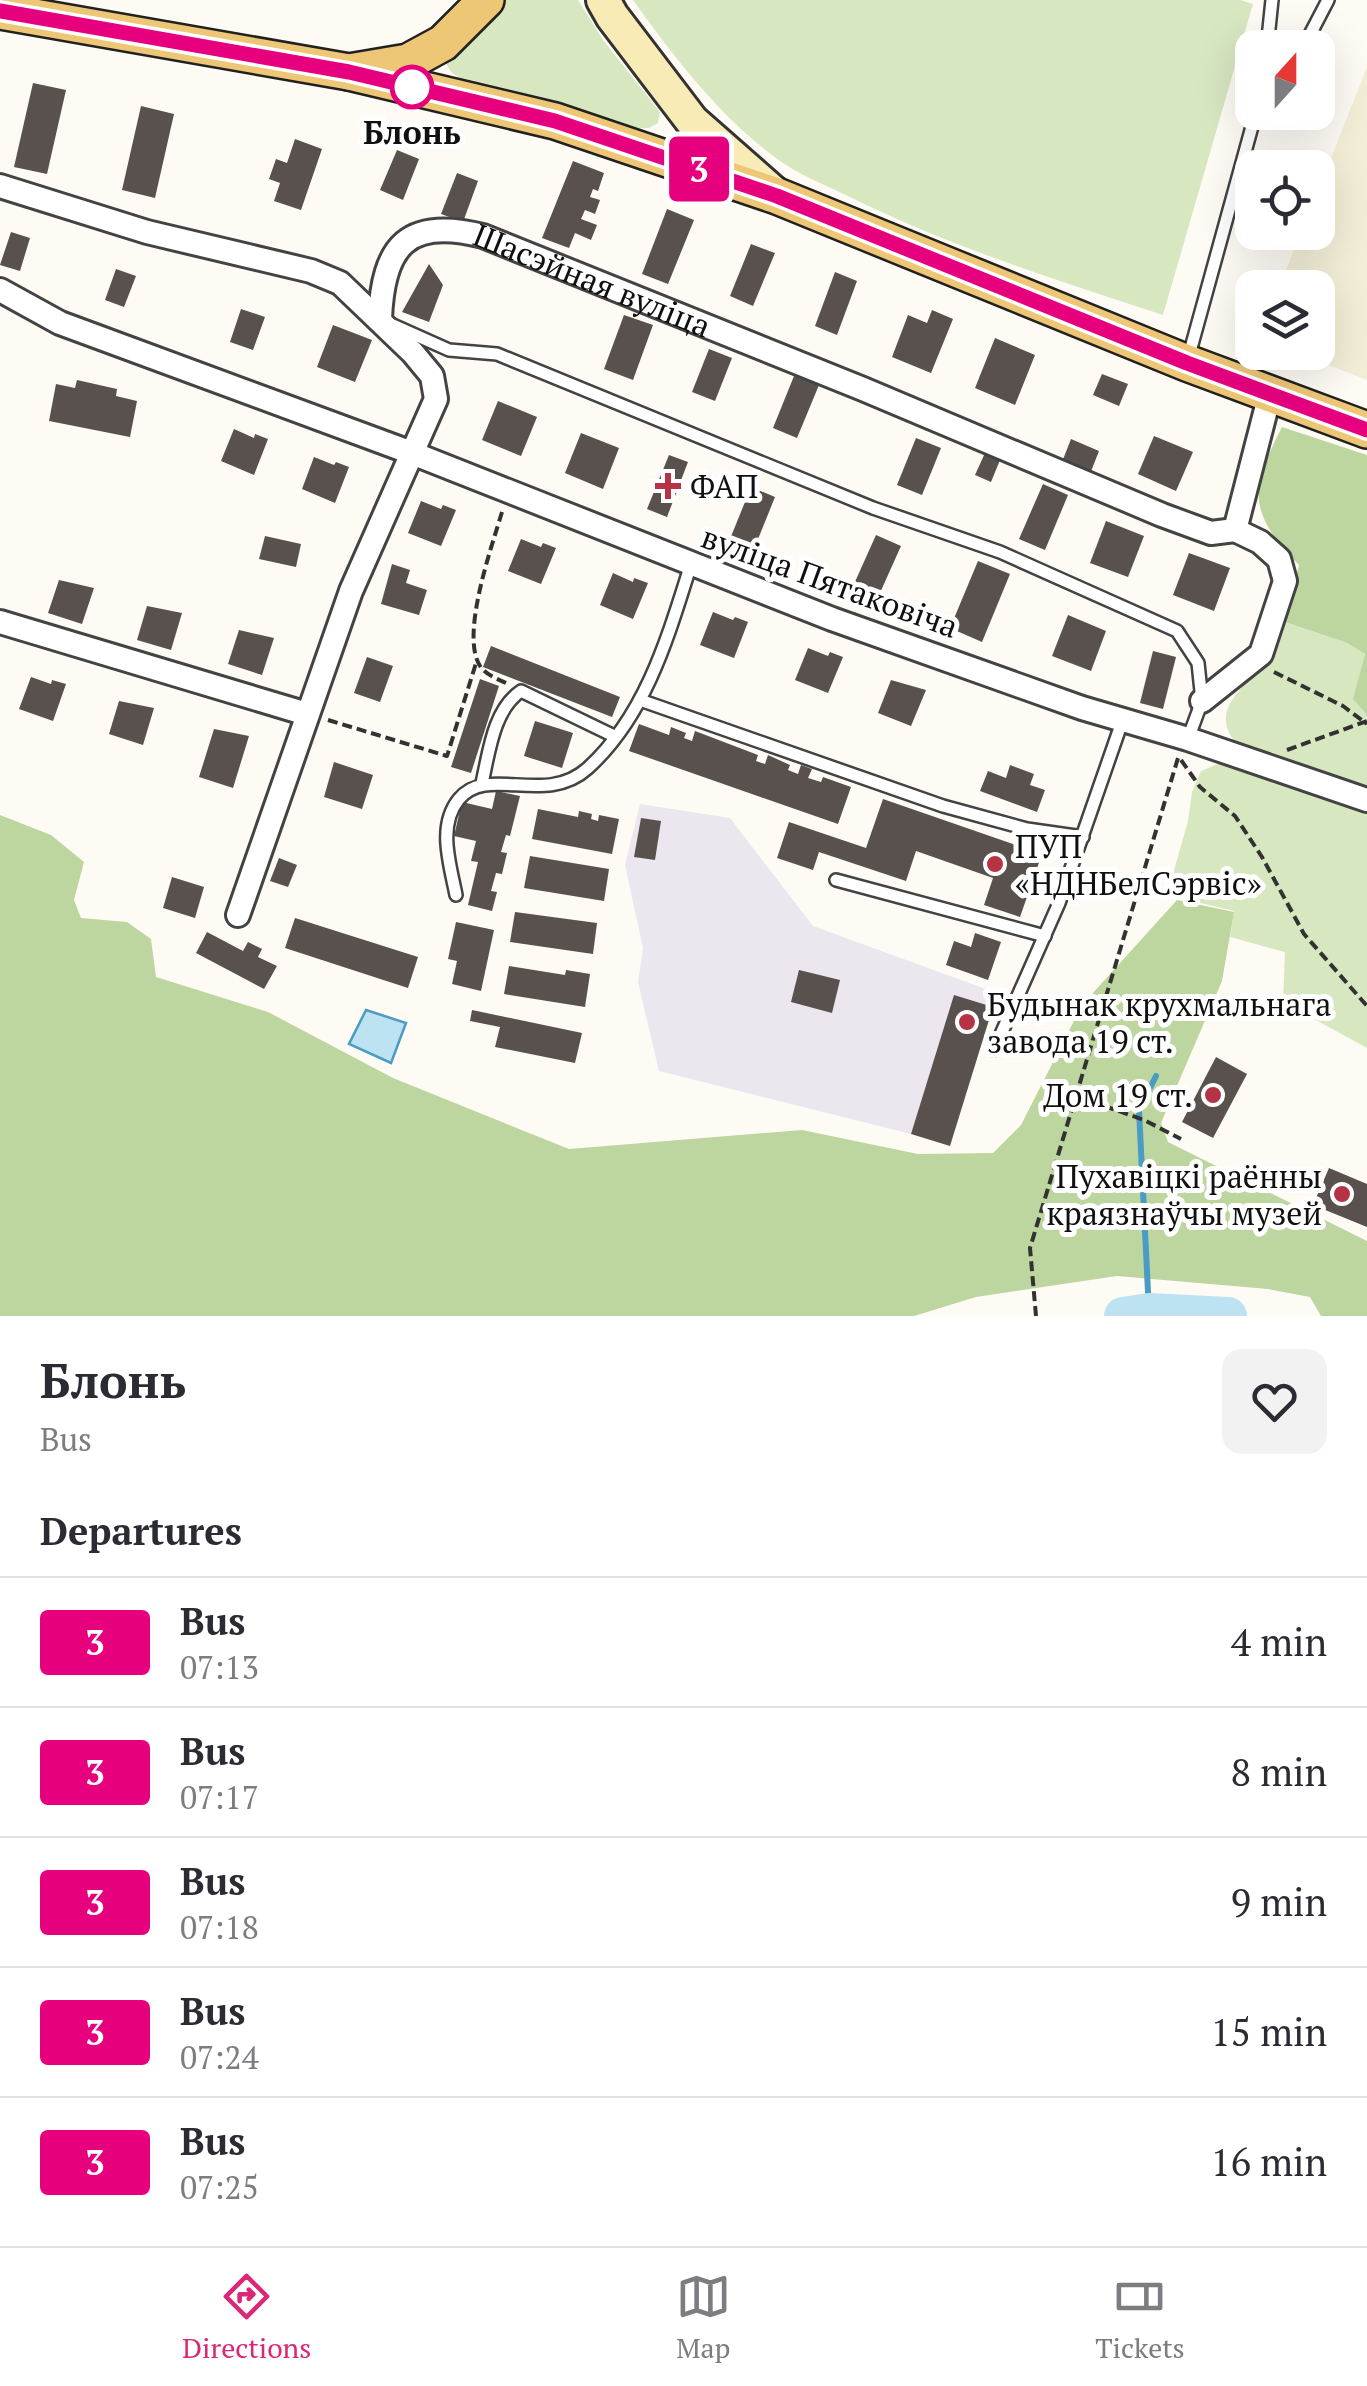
<!DOCTYPE html>
<html lang="en">
<head>
<meta charset="utf-8">
<style>
  :root { --surface:#fff; --page:#f2f2f3; --text:#2b2b33; --muted:#7c7c81; --line:#e1e1e2; --accent:#db2777 }
  body { margin:0; font-family:"PT Serif",serif; background:var(--page); color:var(--text); height:100vh; display:flex; flex-direction:column; font-size:38px; white-space:nowrap }
  * { box-sizing:border-box; margin:0 }
  p { font-size:32px; color:var(--muted) }
  .icon { flex:none; width:55px; height:55px; fill:none; stroke:currentColor; stroke-width:2; stroke-linecap:round; stroke-linejoin:round }
  .map { position:relative; height:1316px; overflow:hidden }
  .sheet { display:flex; flex-direction:column; background:var(--surface); flex:1 }
  .sheet>* { flex:none }
  .badge { padding:0 20px; border-radius:8px; font-size:35px; line-height:65px }
  .needle { width:65px; rotate:21deg }
  .controls { position:absolute; left:1235px; top:30px; display:grid; gap:20px }
  .controls a { display:grid; place-items:center; width:100px; height:100px; border-radius:20px; background:var(--surface); box-shadow:0 10px 40px #0002; font-size:50px }
  .map>.badge { position:absolute; translate:-50% -50%; box-shadow:0 0 0 5px #fff }
  h2 { padding:0 40px; font-size:38px; line-height:90px }
  .round { display:grid; place-items:center; flex:none; width:105px; height:105px; border-radius:20px; background:var(--page) }
  .headline { display:flex; align-items:center; justify-content:space-between; height:170px; padding:0 40px }
  h1 { font-size:48px; font-weight:800; line-height:75px }
  ul { padding:0; list-style:none }
  li { display:flex; align-items:center; gap:30px; height:130px; padding:0 40px; border-top:2px solid var(--line) }
  li div { flex:1 }
  li b { display:block; font-size:38px }
  li em { font-style:normal }
  li .badge { min-width:110px; font-weight:700; text-align:center }
  .tab-bar { display:flex; justify-content:space-around; align-items:center; height:140px; border-top:2px solid var(--line); background:var(--surface); font-size:28px; color:var(--muted) }
  .tab-bar a { display:grid; justify-items:center; gap:5px }
  .tab-bar .active { color:var(--accent) }
  .map>svg:first-child { display:block }
  .industrial { fill:#ece6ee }
  .farmland { fill:#f3eed6 }
  .green { fill:#d7e7c0 }
  .forest { fill:#bdd6a0 }
  .water { fill:#bde2f1; stroke:#4a9cc2; stroke-width:2.5 }
  .lines { fill:none; stroke-linecap:round; stroke-linejoin:round }
  .stream { stroke:#4a9cc2; stroke-width:6 }
  .river { stroke:#bde2f1; stroke-width:38 }
  .building { fill:#58514d }
  .lane-casing { stroke:#434343; stroke-width:16 }
  .street-casing { stroke:#434343; stroke-width:28 }
  .secondary-casing { stroke:#323232; stroke-width:38 }
  .primary-casing { stroke:#212121; stroke-width:40 }
  .path { stroke:#323232; stroke-width:4; stroke-dasharray:10 5; stroke-linecap:butt }
  .lane { stroke:#fff; stroke-width:11 }
  .street { stroke:#fff; stroke-width:22 }
  .secondary { stroke:#f8ebb5; stroke-width:32 }
  .primary { stroke:#edc676; stroke-width:35 }
  .line-casing { stroke:#fff; stroke-width:22 }
  .line { stroke:#e6007e; stroke-width:15 }
  .stop-dot { fill:#fff; stroke:#e6007e; stroke-width:5 }
  .poi-dot { fill:#b53344; stroke:#fff; stroke-width:4 }
  .labels { text-anchor:middle; dominant-baseline:central; stroke-width:10; stroke-linejoin:round; paint-order:stroke }
  .stop-label { font-size:32px; font-weight:bold; fill:#101010; stroke:#fff }
  .street-label { font-size:32px; fill:#101010; stroke:#fff }
  .poi-label { font-size:32px; fill:#101010; stroke:#fff; text-anchor:start }
</style>
</head>
<body>
<div class="map">
<svg width="1367" height="1316" viewBox="0 0 1367 1316">
  <rect width="100%" height="100%" fill="#fefbf4"/>
  <!-- industrial -->
  <polygon class="industrial" points="640,804 730,818 813,926 994,992 993,1007 911,1134 659,1071 638,982 643,948 625,865"/>
  <!-- farmland -->
  <polygon class="farmland" points="1367,67 1367,380 1298,353 1318,352 1318,288 1279,287 1301,233 1318,232 1318,191"/>
  <!-- green -->
  <g class="green">
    <polygon points="500,0 578,0 603,40 660,112 658,123 649,128 638,128 463,80 451,72 446,63 451,53"/>
    <path d="M 633,0 L 1240,0 L 1253,4 L 1163,315 C 1058,281 949,246 850,197 C 825,185 797,174 776,158 C 720,117 673,56 633,0 Z"/>
    <path d="M 1285,622 L 1347,643 L 1365,654 L 1354,699 L 1367,715 L 1367,789 L 1241,749 C 1206,712 1239,694 1263,664 C 1272,652 1278,636 1285,622 Z"/>
    <polygon points="1220,763 1367,811 1367,1048 1283,1002 1285,952 1230,937 1234,911 1167,895 1188,821 1192,792 1201,771"/>
  </g>
  <!-- forest -->
  <g class="forest">
    <path d="M 1282,427 L 1367,455 L 1367,715 L 1353,699 L 1365,654 L 1347,643 L 1285,622 L 1299,565 C 1248,512 1249,492 1282,427 Z"/>
    <polygon points="0,815 51,835 84,862 74,900 81,918 127,922 151,939 156,977 268,1012 393,1078 569,1149 802,1130 918,1154 993,1153 1021,1125 1082,1005 1177,900 1234,912 1222,981 1161,1123 1168,1142 1367,1241 1367,1316 1321,1316 1310,1297 1268,1289 1117,1276 976,1297 914,1316 0,1316"/>
  </g>
  <!-- water -->
  <polygon class="water" points="366,1010 406,1023 391,1063 349,1044"/>
  <g class="lines">
    <!-- stream -->
    <polyline class="stream" points="1149,1312 1139,1110 1156,1076"/>
    <!-- river -->
    <polyline class="river" points="1123,1316 1149,1312 1228,1316"/>
  </g>
  <!-- building -->
  <g class="building">
    <polygon points="33,83 66,90 47,174 14,167"/>
    <polygon points="141,106 174,114 155,198 122,190"/>
    <polygon points="295,139 322,149 301,210 274,201 280,183 269,179 276,159 287,163"/>
    <polygon points="397,150 419,159 403,200 380,190"/>
    <polygon points="573,161 604,173 598,191 593,189 590,197 600,200 595,214 585,210 581,219 597,225 591,240 575,233 569,248 542,238"/>
    <polygon points="457,173 478,181 463,222 441,214"/>
    <polygon points="667,209 694,220 668,284 642,274"/>
    <polygon points="11,232 30,238 20,271 0,265"/>
    <polygon points="751,244 775,253 753,306 730,296"/>
    <polygon points="429,264 443,285 429,322 402,312"/>
    <polygon points="116,269 136,276 124,307 105,300"/>
    <polygon points="835,272 857,281 837,335 815,326"/>
    <polygon points="241,309 265,317 253,350 230,342"/>
    <polygon points="932,310 953,319 931,373 892,357 908,315 927,323"/>
    <polygon points="624,315 653,325 633,380 604,369"/>
    <polygon points="333,325 372,340 355,382 317,367"/>
    <polygon points="995,338 1035,355 1015,405 975,388"/>
    <polygon points="709,349 732,358 715,401 692,392"/>
    <polygon points="1102,374 1128,384 1119,406 1093,395"/>
    <polygon points="794,376 819,385 797,438 773,428"/>
    <polygon points="77,380 117,389 116,396 137,401 130,437 49,421 56,384 75,388"/>
    <polygon points="498,401 537,417 521,456 482,440"/>
    <polygon points="234,429 254,438 255,434 268,439 254,475 221,461"/>
    <polygon points="581,433 619,448 603,489 565,473"/>
    <polygon points="1154,436 1193,452 1176,491 1138,474"/>
    <polygon points="916,438 941,448 922,495 897,485"/>
    <polygon points="1071,439 1099,451 1090,474 1062,462"/>
    <polygon points="985,453 1000,460 991,482 975,475"/>
    <polygon points="669,455 688,462 667,517 647,509"/>
    <polygon points="314,457 334,465 336,462 349,467 335,503 302,489"/>
    <polygon points="1043,484 1068,495 1045,550 1019,539"/>
    <polygon points="751,487 775,497 752,554 728,544"/>
    <polygon points="421,501 441,509 443,505 456,510 441,546 408,533"/>
    <polygon points="1106,521 1144,536 1128,577 1090,563"/>
    <polygon points="876,535 901,546 875,604 850,593"/>
    <polygon points="265,536 301,544 296,567 259,559"/>
    <polygon points="521,539 541,547 543,543 556,548 541,584 508,571"/>
    <polygon points="1189,553 1230,568 1214,611 1173,595"/>
    <polygon points="978,561 1010,574 982,642 950,628"/>
    <polygon points="392,564 410,570 406,583 427,590 419,615 381,604"/>
    <polygon points="613,573 633,582 634,578 648,583 633,619 600,605"/>
    <polygon points="59,580 94,588 82,624 48,613"/>
    <polygon points="147,606 182,613 171,650 137,640"/>
    <polygon points="713,612 733,620 735,617 748,622 734,658 700,645"/>
    <polygon points="1068,615 1106,631 1091,671 1052,656"/>
    <polygon points="239,630 274,638 262,675 228,664"/>
    <polygon points="491,646 620,697 612,717 483,667"/>
    <polygon points="808,648 828,656 830,652 843,657 828,693 795,680"/>
    <polygon points="1153,651 1176,657 1163,709 1140,703"/>
    <polygon points="367,657 393,666 380,702 354,693"/>
    <polygon points="31,677 51,684 52,680 66,684 53,721 19,709"/>
    <polygon points="480,679 499,686 471,773 451,767"/>
    <polygon points="891,680 926,690 911,726 878,713"/>
    <polygon points="119,701 154,708 143,745 109,734"/>
    <polygon points="535,721 573,733 562,768 524,756"/>
    <polygon points="639,724 669,735 671,727 686,733 684,738 692,741 695,731 758,755 756,761 765,764 768,755 790,765 788,770 798,774 801,765 812,769 808,778 821,782 823,777 851,787 838,824 629,751"/>
    <polygon points="214,729 249,736 233,788 199,777"/>
    <polygon points="334,762 373,775 362,809 324,797"/>
    <polygon points="1010,765 1034,774 1030,785 1045,790 1037,812 980,791 988,771 1006,778"/>
    <polygon points="496,791 520,796 510,836 506,835 501,852 507,853 502,874 496,873 491,891 497,892 492,911 468,905 478,862 471,861 476,841 454,836 462,802 492,809"/>
    <polygon points="883,799 1042,854 1020,917 984,905 993,878 916,851 906,881 819,852 813,870 777,858 789,822 866,848"/>
    <polygon points="538,809 578,817 579,811 592,814 591,819 598,821 599,815 619,819 612,854 532,839"/>
    <polygon points="641,818 661,821 655,860 634,857"/>
    <polygon points="530,856 609,869 604,901 524,888"/>
    <polygon points="279,858 297,865 288,887 270,881"/>
    <polygon points="172,877 204,887 195,918 163,908"/>
    <polygon points="515,912 597,923 593,954 510,942"/>
    <polygon points="295,918 418,957 408,988 285,948"/>
    <polygon points="456,922 494,930 481,991 452,984 457,961 448,959"/>
    <polygon points="207,932 243,951 248,942 262,949 258,957 277,966 264,989 196,953"/>
    <polygon points="975,933 1001,942 988,980 946,965 954,941 971,947"/>
    <polygon points="509,966 565,975 566,970 590,974 585,1007 504,994"/>
    <polygon points="799,970 840,980 832,1013 791,1002"/>
    <polygon points="954,995 993,1007 950,1146 911,1134"/>
    <polygon points="472,1010 582,1033 575,1063 495,1047 500,1027 470,1021"/>
    <polygon points="1216,1057 1247,1074 1213,1138 1182,1122"/>
    <polygon points="1329,1168 1367,1184 1367,1227 1313,1205"/>
  </g>
  <g class="lines">
    <defs>
      <g id="lane">
        <polyline points="1267,48 1272,0"/>
        <polyline points="1303,48 1328,0"/>
        <polyline points="393,325 449,350 497,354 873,508 1000,552 1177,631 1198,663 1202,701 1188,739"/>
        <polyline points="1188,359 1256,112"/>
        <polyline points="640,700 943,806 1027,829 1083,837"/>
        <path d="M 482,783 C 489,753 493,710 521,691 L 614,736"/>
        <polyline points="836,880 1045,936"/>
        <path d="M 456,895 C 450,864 437,826 459,799 C 488,764 545,807 588,768 C 646,715 668,637 691,564"/>
        <polyline points="994,1050 1059,903 1123,719"/>
      </g>
      <g id="street">
        <polyline points="0,186 147,232 311,271 340,283 413,353 432,376 436,399 351,591 238,915"/>
        <polyline points="0,290 60,323 412,453 832,619 1082,708 1188,739 1367,800"/>
        <path id="s1" d="M 380,319 C 383,245 408,217 483,236 L 863,389 L 1162,515 L 1211,533 L 1235,530"/>
        <polyline points="1235,530 1270,394"/>
        <polyline points="0,622 307,714"/>
        <polyline points="1202,701 1261,654 1285,581 1279,559 1260,542 1235,530"/>
      </g>
      <polyline id="secondary" points="603,0 612,16 692,121 775,194"/>
      <g id="primary">
        <polyline points="0,11 349,72 408,62 443,43 486,0"/>
        <polyline points="349,72 555,121 777,196 1187,363 1367,430"/>
      </g>
    </defs>
    <!-- lane casing -->
    <use href="#lane" class="lane-casing"/>
    <!-- street casing -->
    <use href="#street" class="street-casing"/>
    <!-- secondary casing -->
    <use href="#secondary" class="secondary-casing"/>
    <!-- primary casing -->
    <use href="#primary" class="primary-casing"/>
    <!-- path -->
    <g class="path">
      <path d="M 502,512 C 492,546 460,635 480,666 C 485,674 497,679 506,683"/>
      <polyline points="1274,672 1343,706 1367,724"/>
      <polyline points="328,720 447,756 477,660"/>
      <polyline points="1287,750 1367,721"/>
      <polyline points="1181,760 1200,787 1235,816 1262,857 1304,934 1367,1006"/>
      <polyline points="1076,1096 1144,1120 1181,1139"/>
      <polyline points="1036,1316 1030,1248 1178,758"/>
    </g>
    <!-- lane -->
    <use href="#lane" class="lane"/>
    <!-- street -->
    <use href="#street" class="street"/>
    <!-- secondary -->
    <use href="#secondary" class="secondary"/>
    <!-- primary -->
    <use href="#primary" class="primary"/>
  </g>
  <g class="lines">
    <defs>
      <polyline id="line" points="0,11 349,72 555,121 777,196 1187,363 1367,430"/>
    </defs>
    <!-- line casing -->
    <use href="#line" class="line-casing"/>
    <!-- line -->
    <use href="#line" class="line"/>
  </g>
  <!-- markers -->
  <circle class="stop-dot" cx="412" cy="87" r="20"/>
  <g class="poi-dot">
    <path d="M663 471h10v10h10v10h-10v10h-10v-10h-10v-10h10z"/>
    <circle cx="995" cy="864" r="10"/>
    <circle cx="967" cy="1022" r="10"/>
    <circle cx="1213" cy="1095" r="10"/>
    <circle cx="1342" cy="1194" r="10"/>
  </g>
  <g class="labels">
    <!-- stop labels -->
    <g class="stop-label">
      <text x="412" y="132">Блонь</text>
    </g>
    <!-- street labels -->
    <g class="street-label">
      <text stroke="none"><textPath href="#s1" startOffset="282">Шасэйная вуліца</textPath></text>
      <text transform="translate(830 581) rotate(20)">вуліца Пятаковіча</text>
    </g>
    <!-- poi labels -->
    <g class="poi-label">
      <text x="690" y="486">ФАП</text>
      <text x="1015" y="846">ПУП<tspan x="1015" dy="37">«НДНБелСэрвіс»</tspan></text>
      <text x="987" y="1004">Будынак крухмальнага<tspan x="987" dy="37">завода 19 ст.</tspan></text>
      <text x="1193" y="1095" text-anchor="end">Дом 19 ст.</text>
      <text x="1322" y="1176" text-anchor="end">Пухавіцкі раённы<tspan x="1322" dy="37">краязнаўчы музей</tspan></text>
    </g>
  </g>
</svg>
<div class="controls">
<a><svg class="needle" viewBox="-14 -14 28 28"><path d="M0-13l5 13h-10z" fill="#e53935"/><path d="M0 13l5-13h-10z" fill="#7c7c81"/></svg></a>
<a><svg class="icon" aria-label="locate" viewBox="0 0 24 24"><circle cx="12" cy="12" r="6"/><path d="M12 2v4M12 18v4M2 12h4M18 12h4"/></svg></a>
<a><svg class="icon" aria-label="layers" viewBox="0 0 24 24"><path d="M12 4l9 5-9 5-9-5zM3 14l9 5 9-5"/></svg></a>
</div>
<b class="badge" style="left:699px;top:169px;background:#e6007e;color:#fff">3</b>
</div>
<section class="sheet">
<div class="headline"><div><h1>Блонь</h1><p>Bus</p></div><a class="round"><svg class="icon" aria-label="heart" viewBox="0 0 24 24"><path d="M12 20l-8-8c-3-5 5-10 8-4 3-6 11-1 8 4z"/></svg></a></div>
<h2>Departures</h2>
<ul>
<li><span class="badge" style="background:#e6007e;color:#fff">3</span><div><b>Bus</b><p>07:13</p></div><em>4 min</em></li>
<li><span class="badge" style="background:#e6007e;color:#fff">3</span><div><b>Bus</b><p>07:17</p></div><em>8 min</em></li>
<li><span class="badge" style="background:#e6007e;color:#fff">3</span><div><b>Bus</b><p>07:18</p></div><em>9 min</em></li>
<li><span class="badge" style="background:#e6007e;color:#fff">3</span><div><b>Bus</b><p>07:24</p></div><em>15 min</em></li>
<li><span class="badge" style="background:#e6007e;color:#fff">3</span><div><b>Bus</b><p>07:25</p></div><em>16 min</em></li>
</ul>
</section>
<nav class="tab-bar">
<a class="active"><svg class="icon" aria-label="directions" viewBox="0 0 24 24"><path d="M12 3l9 9-9 9-9-9zM9 14v-3h6M13 9l2 2-2 2"/></svg>Directions</a>
<a><svg class="icon" aria-label="map" viewBox="0 0 24 24"><path d="M3 6l6-2 6 2 6-2v14l-6 2-6-2-6 2zM9 4v14M15 6v14"/></svg>Map</a>
<a><svg class="icon" aria-label="tickets" viewBox="0 0 24 24"><path d="M3 7h18v10H3zM15 7v10"/></svg>Tickets</a>
</nav>
</body>
</html>
